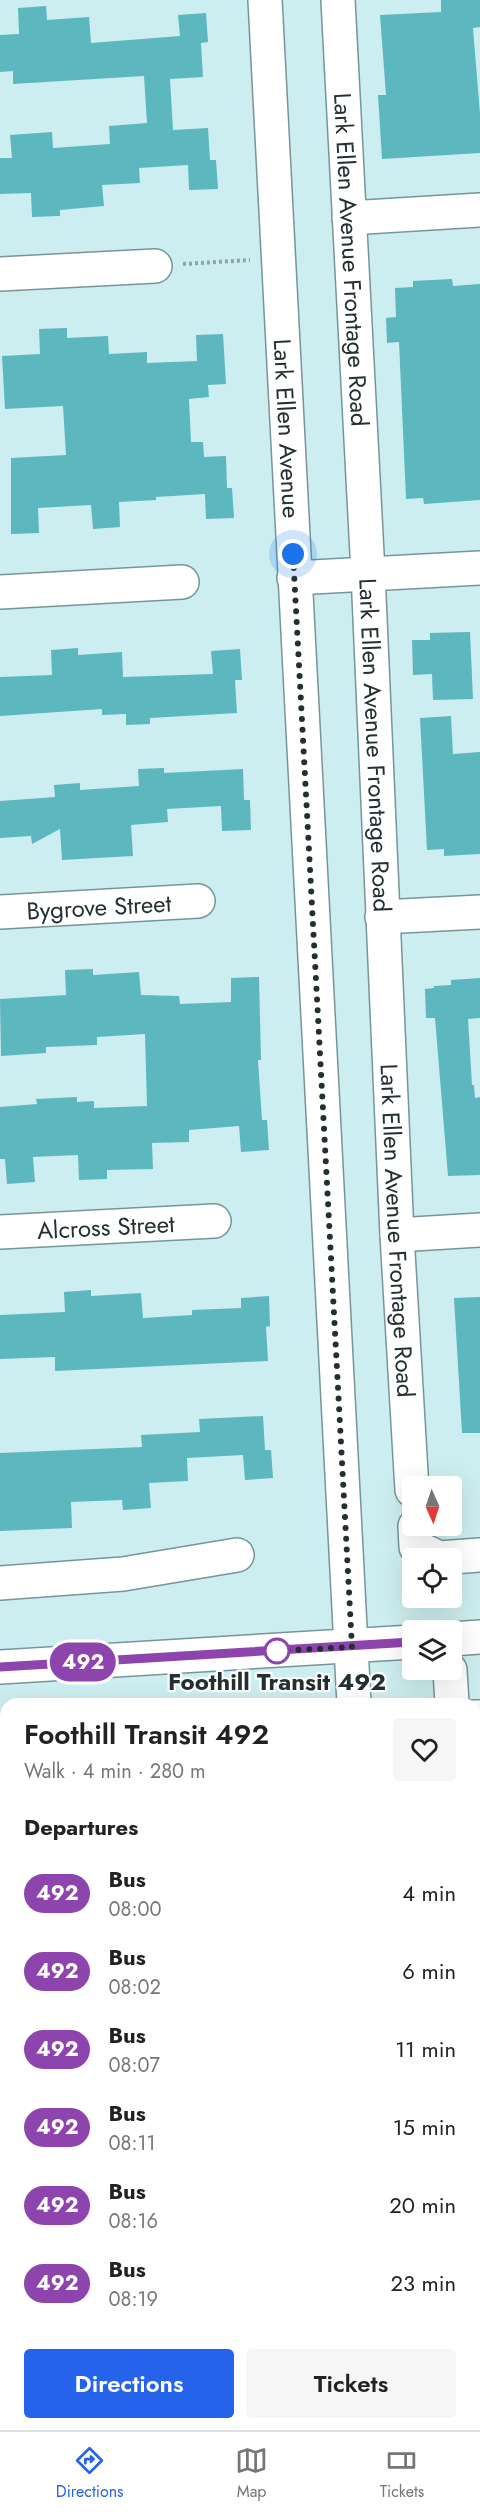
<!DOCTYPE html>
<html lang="en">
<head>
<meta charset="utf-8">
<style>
  :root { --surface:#fff; --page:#f6f6f6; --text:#222; --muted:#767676; --line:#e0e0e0; --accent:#2563eb }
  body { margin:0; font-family:Jost,sans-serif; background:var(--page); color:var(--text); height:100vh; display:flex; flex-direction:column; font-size:22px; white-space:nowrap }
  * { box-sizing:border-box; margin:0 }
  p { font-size:20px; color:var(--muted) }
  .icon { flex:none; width:33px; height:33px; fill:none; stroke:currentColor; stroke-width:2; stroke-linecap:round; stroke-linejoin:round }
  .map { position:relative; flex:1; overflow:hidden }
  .details { position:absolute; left:0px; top:1698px; width:480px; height:732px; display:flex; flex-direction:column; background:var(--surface); border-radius:18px 18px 0 0; box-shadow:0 6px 24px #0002 }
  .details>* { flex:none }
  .badge { padding:0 12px; border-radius:20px; font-size:21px; line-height:39px }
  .needle { width:39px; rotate:177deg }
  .tools { position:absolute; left:402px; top:1476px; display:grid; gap:12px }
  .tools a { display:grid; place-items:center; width:60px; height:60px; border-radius:6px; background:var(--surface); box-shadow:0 6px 24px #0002; font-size:30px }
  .you { position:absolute; width:30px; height:30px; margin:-15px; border:4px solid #fff; border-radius:50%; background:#1a73e8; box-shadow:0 0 0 9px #1a73e833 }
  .map>.badge { position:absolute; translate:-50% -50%; box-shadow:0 0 0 3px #fff }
  h2 { padding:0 24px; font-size:22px; line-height:54px }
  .round { display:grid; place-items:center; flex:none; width:63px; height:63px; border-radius:6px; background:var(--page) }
  .overview { display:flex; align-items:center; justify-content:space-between; height:102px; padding:0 24px }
  h1 { font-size:28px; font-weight:600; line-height:45px }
  .primary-button { display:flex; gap:12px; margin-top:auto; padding:12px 24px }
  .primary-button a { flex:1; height:69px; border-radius:6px; background:var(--accent); color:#fff; font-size:24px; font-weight:600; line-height:69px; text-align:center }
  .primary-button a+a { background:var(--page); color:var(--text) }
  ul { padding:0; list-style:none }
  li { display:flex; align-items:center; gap:18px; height:78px; padding:0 24px }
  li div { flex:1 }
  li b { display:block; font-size:22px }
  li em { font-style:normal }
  li .badge { min-width:66px; font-weight:700; text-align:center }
  .dock { display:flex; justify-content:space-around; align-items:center; height:84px; border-top:2px solid var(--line); background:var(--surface); font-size:16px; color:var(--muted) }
  .dock a { display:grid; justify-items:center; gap:3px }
  .dock .current { color:var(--accent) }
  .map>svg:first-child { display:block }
  .built { fill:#b9e3e6 }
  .building { fill:#5cb7be }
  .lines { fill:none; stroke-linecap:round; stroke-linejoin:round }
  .minor-casing { stroke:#769598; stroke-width:36 }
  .major-casing { stroke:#769598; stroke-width:36 }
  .path { stroke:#8da6a8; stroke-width:4; stroke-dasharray:3 3; stroke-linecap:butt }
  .minor { stroke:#fff; stroke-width:33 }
  .major { stroke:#fff; stroke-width:33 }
  .line-casing { stroke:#fff; stroke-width:14 }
  .line { stroke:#8e44ad; stroke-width:9 }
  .walk { stroke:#232f30; stroke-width:6; stroke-dasharray:0 10.8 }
  .stop-dot { fill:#fff; stroke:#8e44ad; stroke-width:3 }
  .labels { text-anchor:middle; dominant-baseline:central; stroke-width:4.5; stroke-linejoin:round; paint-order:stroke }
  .street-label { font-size:24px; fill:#232f30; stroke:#fff }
  .stop-label { font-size:24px; font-weight:bold; fill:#232f30; stroke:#fff }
</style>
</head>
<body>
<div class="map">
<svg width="480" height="2430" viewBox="0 0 480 2430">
  <rect width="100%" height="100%" fill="#cdeef0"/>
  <!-- built -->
  <polygon class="built" points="0,2251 6,2251 6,2424 308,2424 309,2430 0,2430"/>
  <!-- building -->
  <g class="building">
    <polygon points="441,0 480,0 480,27 473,28 480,114 480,153 382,159 378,95 386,95 380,15 441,12"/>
    <polygon points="46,6 47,20 89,17 91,43 180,36 178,15 206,13 208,42 201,43 203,77 170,79 173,130 208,128 210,160 216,160 218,189 189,190 188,165 139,168 140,183 102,185 104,206 60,210 60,216 32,217 31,193 0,194 0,158 12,158 10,135 52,132 53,148 110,144 109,126 147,123 144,76 13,84 13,71 0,72 0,35 19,34 18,8"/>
    <polygon points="452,279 453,286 480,284 480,500 424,504 423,498 406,499 399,342 387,343 386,318 396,317 395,288 413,287 413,281"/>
    <polygon points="67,328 67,338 108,336 109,354 147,352 147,363 197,361 196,335 223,334 226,384 208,385 209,397 189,399 191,442 203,442 204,457 226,456 227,488 232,488 234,518 206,519 205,494 156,497 156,500 119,502 120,527 93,529 91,505 38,508 39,533 11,534 11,458 66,455 63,406 5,409 2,356 40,354 39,329"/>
    <polygon points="470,632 473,699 433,700 432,674 413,675 412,640 430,640 430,633"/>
    <polygon points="78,648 78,655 122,652 123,677 213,674 211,651 240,649 242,680 235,680 237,713 150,718 150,724 126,725 126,714 102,715 102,709 0,716 0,677 52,675 51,650"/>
    <polygon points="451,716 453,754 480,752 480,854 444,856 444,849 427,850 420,718"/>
    <polygon points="164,768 164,773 243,769 244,800 250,800 251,830 222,831 221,806 167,809 168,822 131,825 133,856 62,860 60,829 32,844 31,836 0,838 0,801 55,797 54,785 80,783 80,790 139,786 138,769"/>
    <polygon points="93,969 93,975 139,972 141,995 179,996 180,1004 231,1002 231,978 259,977 261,1060 258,1060 262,1120 267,1120 269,1150 241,1152 239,1126 189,1130 189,1142 152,1143 153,1169 107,1170 107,1179 79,1180 78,1155 33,1157 35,1182 7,1184 5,1159 0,1159 0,1107 37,1104 36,1099 77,1097 77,1102 94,1101 94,1108 147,1106 145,1034 97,1037 97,1045 46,1047 46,1053 1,1056 0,999 66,995 65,970"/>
    <polygon points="480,978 480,1018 468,1019 472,1085 474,1085 475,1098 480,1097 480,1175 448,1176 435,1018 426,1018 425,989 434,988 434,986 451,985 451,980"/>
    <polygon points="91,1290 91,1296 141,1293 143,1318 192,1315 192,1310 241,1308 241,1298 269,1296 270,1326 266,1327 268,1361 55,1371 55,1357 0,1359 0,1315 65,1312 64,1292"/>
    <polygon points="480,1297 480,1433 462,1433 454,1298"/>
    <polygon points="263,1416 265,1450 271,1450 273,1478 245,1480 243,1455 187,1458 188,1481 149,1483 151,1508 123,1510 122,1500 71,1502 72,1528 0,1531 0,1453 142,1447 141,1435 200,1432 199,1419"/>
  </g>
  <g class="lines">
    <defs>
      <g id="minor">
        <path id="s1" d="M 265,0 L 354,1704"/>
        <path id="s2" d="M 338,0 L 368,573 L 397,1235 L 412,1490"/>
        <polyline points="349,218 480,210"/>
        <polyline points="0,274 155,266"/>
        <polyline points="294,578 480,568"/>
        <polyline points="0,592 182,582"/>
        <path id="s3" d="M 0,912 L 198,901"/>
        <polyline points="382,917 480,912"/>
        <path id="s4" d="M 0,1232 L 214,1221"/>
        <polyline points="397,1235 480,1230"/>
        <polyline points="415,1526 416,1547 439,1558 480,1555"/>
        <polyline points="0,1583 123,1574 237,1555"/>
        <polyline points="450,1670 452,1704"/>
        <polyline points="474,1717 480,1717"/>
        <polyline points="474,1916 480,1915"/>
        <polyline points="474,2074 480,2074"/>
        <polyline points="474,2154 480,2154"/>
        <polyline points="0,2218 6,2218"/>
        <polyline points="289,2424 289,2430"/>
        <polyline points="371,2424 372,2430"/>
        <polyline points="171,2430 173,2424"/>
      </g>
      <g id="major">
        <polyline points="452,1639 480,1637"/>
        <polyline points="0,1667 412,1642"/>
      </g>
    </defs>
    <!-- minor casing -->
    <use href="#minor" class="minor-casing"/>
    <!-- major casing -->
    <use href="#major" class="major-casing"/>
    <!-- path -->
    <polyline class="path" points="183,264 250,260"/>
    <!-- minor -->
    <use href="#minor" class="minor"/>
    <!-- major -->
    <use href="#major" class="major"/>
  </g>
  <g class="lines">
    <defs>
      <polyline id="line" points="0,1667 412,1642"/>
    </defs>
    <!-- line casing -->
    <use href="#line" class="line-casing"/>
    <!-- line -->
    <use href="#line" class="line"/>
    <!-- walk -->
    <polyline class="walk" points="277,1651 352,1647 293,554"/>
  </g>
  <!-- markers -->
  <circle class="stop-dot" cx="277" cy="1651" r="12"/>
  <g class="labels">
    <!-- street labels -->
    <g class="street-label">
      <text stroke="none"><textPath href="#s2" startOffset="260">Lark Ellen Avenue Frontage Road</textPath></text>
      <text stroke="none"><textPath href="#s1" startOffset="429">Lark Ellen Avenue</textPath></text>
      <text stroke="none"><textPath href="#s2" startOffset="746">Lark Ellen Avenue Frontage Road</textPath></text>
      <text stroke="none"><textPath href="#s3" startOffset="99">Bygrove Street</textPath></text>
      <text stroke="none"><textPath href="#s4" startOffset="106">Alcross Street</textPath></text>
      <text stroke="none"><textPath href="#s2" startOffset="1232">Lark Ellen Avenue Frontage Road</textPath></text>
    </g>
    <!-- stop labels -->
    <g class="stop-label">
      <text x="277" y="1681">Foothill Transit 492</text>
    </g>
  </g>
</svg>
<div class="tools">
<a><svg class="needle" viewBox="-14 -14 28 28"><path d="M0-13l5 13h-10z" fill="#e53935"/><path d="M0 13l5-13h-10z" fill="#767676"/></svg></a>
<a><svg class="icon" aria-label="locate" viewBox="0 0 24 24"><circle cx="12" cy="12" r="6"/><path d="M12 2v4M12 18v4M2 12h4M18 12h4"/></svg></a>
<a><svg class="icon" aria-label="layers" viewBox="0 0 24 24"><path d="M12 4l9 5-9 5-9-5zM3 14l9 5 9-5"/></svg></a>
</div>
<div class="you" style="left:293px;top:554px"></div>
<b class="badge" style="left:83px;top:1662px;background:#8e44ad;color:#fff">492</b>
<section class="details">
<div class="overview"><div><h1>Foothill Transit 492</h1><p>Walk · 4 min · 280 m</p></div><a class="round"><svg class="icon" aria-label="heart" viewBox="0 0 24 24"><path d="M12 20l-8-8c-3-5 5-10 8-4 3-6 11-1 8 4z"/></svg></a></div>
<h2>Departures</h2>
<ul>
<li><span class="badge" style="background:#8e44ad;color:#fff">492</span><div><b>Bus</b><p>08:00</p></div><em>4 min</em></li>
<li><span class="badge" style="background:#8e44ad;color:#fff">492</span><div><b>Bus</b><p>08:02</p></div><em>6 min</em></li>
<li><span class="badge" style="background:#8e44ad;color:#fff">492</span><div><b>Bus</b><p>08:07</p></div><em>11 min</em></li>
<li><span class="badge" style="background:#8e44ad;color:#fff">492</span><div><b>Bus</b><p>08:11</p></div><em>15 min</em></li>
<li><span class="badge" style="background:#8e44ad;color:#fff">492</span><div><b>Bus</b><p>08:16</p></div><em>20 min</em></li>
<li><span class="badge" style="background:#8e44ad;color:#fff">492</span><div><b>Bus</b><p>08:19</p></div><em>23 min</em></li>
</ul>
<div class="primary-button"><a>Directions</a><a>Tickets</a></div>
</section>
</div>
<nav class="dock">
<a class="current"><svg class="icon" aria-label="directions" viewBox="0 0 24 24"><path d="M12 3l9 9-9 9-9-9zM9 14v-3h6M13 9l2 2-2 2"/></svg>Directions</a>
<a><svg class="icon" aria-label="map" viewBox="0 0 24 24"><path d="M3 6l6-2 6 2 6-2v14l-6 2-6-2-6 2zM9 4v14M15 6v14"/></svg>Map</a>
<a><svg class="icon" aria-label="tickets" viewBox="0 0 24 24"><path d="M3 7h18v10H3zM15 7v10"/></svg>Tickets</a>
</nav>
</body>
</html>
